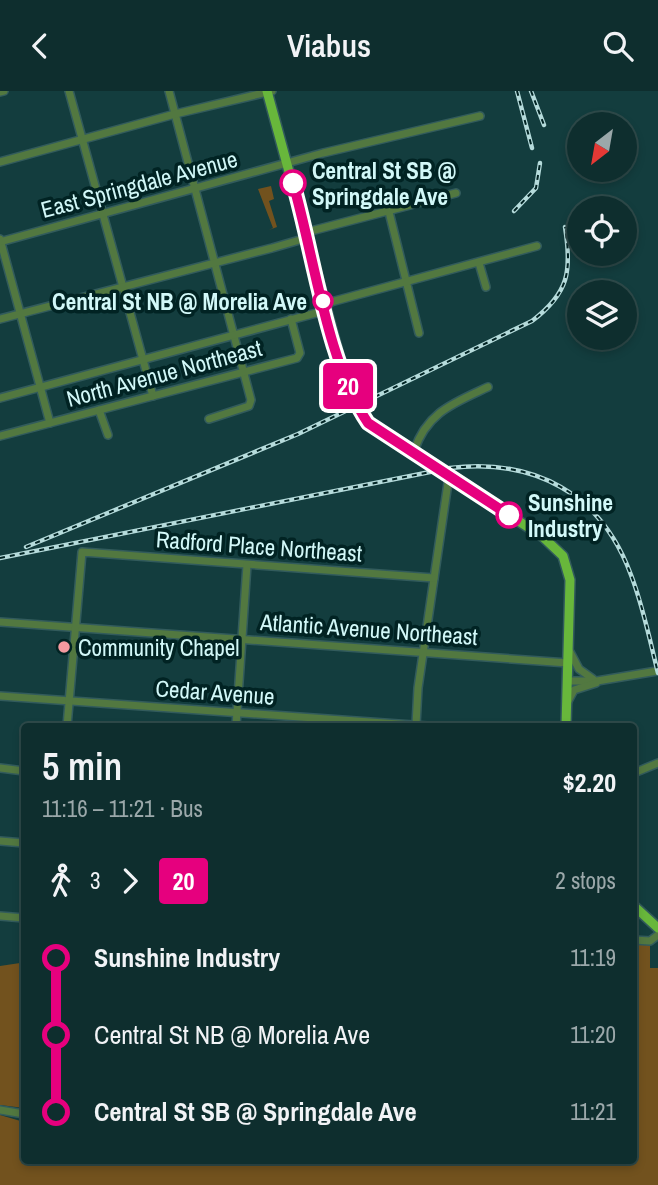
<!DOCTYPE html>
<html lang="en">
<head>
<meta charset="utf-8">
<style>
  :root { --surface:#0e2e2e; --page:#1c3a3a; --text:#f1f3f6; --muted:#9ba8aa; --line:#2e4a4a }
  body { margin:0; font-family:"Archivo Narrow",sans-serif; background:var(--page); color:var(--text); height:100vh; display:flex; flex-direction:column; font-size:26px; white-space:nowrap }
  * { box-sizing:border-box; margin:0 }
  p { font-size:23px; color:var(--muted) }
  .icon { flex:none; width:38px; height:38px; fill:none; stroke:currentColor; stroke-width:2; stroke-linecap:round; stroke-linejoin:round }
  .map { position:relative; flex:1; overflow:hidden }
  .details { position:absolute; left:21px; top:632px; width:616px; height:441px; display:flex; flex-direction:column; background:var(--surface); border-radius:7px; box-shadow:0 4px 10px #0003,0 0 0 2px var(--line) }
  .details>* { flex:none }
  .badge { padding:0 14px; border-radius:5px; font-size:24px; line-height:46px }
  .needle { width:46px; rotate:211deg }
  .buttons { position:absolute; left:567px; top:21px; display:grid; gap:14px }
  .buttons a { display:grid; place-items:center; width:70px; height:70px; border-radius:50%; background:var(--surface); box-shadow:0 4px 10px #0003,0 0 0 2px var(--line); font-size:35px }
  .map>.badge { position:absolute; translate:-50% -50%; box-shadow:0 0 0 4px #fff }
  .legs { display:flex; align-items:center; gap:10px; height:77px; padding:0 21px; font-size:23px }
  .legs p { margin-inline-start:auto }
  .head { display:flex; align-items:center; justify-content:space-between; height:119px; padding:0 21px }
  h1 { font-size:38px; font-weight:600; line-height:52px }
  ul { padding:0 21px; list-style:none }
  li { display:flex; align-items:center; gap:24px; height:77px; font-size:26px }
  li i { display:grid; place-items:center; width:10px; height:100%; margin:0 9px; background:currentColor }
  li i::after { content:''; width:18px; height:18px; margin:-9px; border:5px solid; border-radius:50%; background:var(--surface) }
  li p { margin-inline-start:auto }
  li:first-child i { background:linear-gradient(#0000 50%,currentColor 0) }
  li:last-child i { background:linear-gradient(currentColor 50%,#0000 0) }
  header { display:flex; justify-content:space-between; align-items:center; height:91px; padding:0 21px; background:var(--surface); font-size:32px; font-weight:600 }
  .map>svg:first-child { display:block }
  .green { fill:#72521e }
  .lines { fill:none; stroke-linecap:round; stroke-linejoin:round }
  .minor-casing { stroke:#325b5c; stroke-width:10 }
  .major-casing { stroke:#325b5c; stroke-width:12 }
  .minor { stroke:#527840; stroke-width:7 }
  .major { stroke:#68b73b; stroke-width:9 }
  .rail-casing { stroke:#b5dbdb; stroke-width:4.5 }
  .rail { stroke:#012323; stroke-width:2; stroke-dasharray:5; stroke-linecap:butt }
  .line-1-casing { stroke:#fff; stroke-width:16 }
  .line-1 { stroke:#e6007e; stroke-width:10 }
  .stop-1-dot { fill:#fff; stroke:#e6007e; stroke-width:3.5 }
  .poi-dot { fill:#f49aa0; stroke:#012323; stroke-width:2.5 }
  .labels { text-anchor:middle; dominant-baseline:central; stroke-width:7; stroke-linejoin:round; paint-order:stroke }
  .stop-label { font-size:23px; font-weight:bold; fill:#d2f8f8; stroke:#012323; text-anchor:start }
  .street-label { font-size:23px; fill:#d2f8f8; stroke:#012323 }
  .poi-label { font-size:23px; fill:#d2f8f8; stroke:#012323; text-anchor:start }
</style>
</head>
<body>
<header><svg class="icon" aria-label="back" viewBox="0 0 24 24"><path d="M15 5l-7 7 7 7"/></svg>Viabus<svg class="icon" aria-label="search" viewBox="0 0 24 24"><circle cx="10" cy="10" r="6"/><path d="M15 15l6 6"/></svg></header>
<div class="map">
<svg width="658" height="1094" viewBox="0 0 658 1094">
  <rect width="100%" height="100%" fill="#133d3e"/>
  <!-- green -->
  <g class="green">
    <polygon points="271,95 274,108 269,110 277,136 269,139 273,137 258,98"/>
    <polygon points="635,852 650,854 650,877 658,877 658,1094 0,1094 0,1024 24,1031 24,1069 634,1069"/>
    <polygon points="20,872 24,873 24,1017 0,1014 0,875"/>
  </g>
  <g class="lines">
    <defs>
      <g id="minor">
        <polyline points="69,0 153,305"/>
        <polyline points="169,0 251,309 249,315 209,328"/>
        <polyline points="0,1 4,0"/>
        <polyline points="0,71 175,23 272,0"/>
        <polyline points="389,121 419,242"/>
        <polyline points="0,148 50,332"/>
        <polyline points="0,151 323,62 480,25"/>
        <polyline points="479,172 486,196"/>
        <polyline points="0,228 272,157 303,148 311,140 456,102"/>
        <polyline points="0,307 320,221 331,211 537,155"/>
        <polyline points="99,319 108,344"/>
        <polyline points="0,345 297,267 300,262 291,228"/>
        <path d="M 414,360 C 427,321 454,312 488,296"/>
        <polyline points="0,531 568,572"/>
        <polyline points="570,561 579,578 593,588"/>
        <polyline points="568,590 597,590 657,580"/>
        <polyline points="0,605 427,635"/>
        <polyline points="567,612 574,599 596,592"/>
        <polyline points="416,634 418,597 449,385"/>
        <polyline points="67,635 82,461 434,487"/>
        <polyline points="236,635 247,474"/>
        <polyline points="0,677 24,680"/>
        <polyline points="634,682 658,672"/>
        <polyline points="0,750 24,752"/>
        <polyline points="0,825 24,827"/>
        <polyline points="634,849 650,850 658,844"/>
        <polyline points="0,1019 24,1023"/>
      </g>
      <g id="major">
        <polyline points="267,0 346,290 356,314 368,332 543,446 563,465 570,489 566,635"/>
        <polyline points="634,815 658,837"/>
      </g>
    </defs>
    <!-- minor casing -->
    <use href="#minor" class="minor-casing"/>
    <!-- major casing -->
    <use href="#major" class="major-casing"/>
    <!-- minor -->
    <use href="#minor" class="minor"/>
    <!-- major -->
    <use href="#major" class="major"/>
    <defs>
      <g id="rail">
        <polyline points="517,0 532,57"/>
        <polyline points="531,0 544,34"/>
        <polyline points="514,120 536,97 540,72"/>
        <path d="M 26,456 L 298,343 L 532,230 C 569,202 572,180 565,136"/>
        <path d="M 0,467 L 450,377 C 534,367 601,402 631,484 C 643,515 650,550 658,582"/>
      </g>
    </defs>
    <!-- rail casing -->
    <use href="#rail" class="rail-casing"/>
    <!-- rail -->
    <use href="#rail" class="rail"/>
  </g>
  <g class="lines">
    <defs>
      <path id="line-1" d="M 293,92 C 314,164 327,272 368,332 L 509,424"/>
    </defs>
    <!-- line-1 casing -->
    <use href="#line-1" class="line-1-casing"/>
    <!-- line-1 -->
    <use href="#line-1" class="line-1"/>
  </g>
  <!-- markers -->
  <g class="stop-1-dot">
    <circle cx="293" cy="92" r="12"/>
    <circle cx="323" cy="210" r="9"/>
    <circle cx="509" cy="424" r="12"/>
  </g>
  <circle class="poi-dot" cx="64" cy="556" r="7"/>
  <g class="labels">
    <!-- stop labels -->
    <g class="stop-label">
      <text x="312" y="79">Central St SB @<tspan x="312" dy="26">Springdale Ave</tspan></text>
      <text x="307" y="210" text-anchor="end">Central St NB @ Morelia Ave</text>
      <text x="528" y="411">Sunshine<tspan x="528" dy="26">Industry</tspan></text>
    </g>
    <!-- street labels -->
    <g class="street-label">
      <text transform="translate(139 93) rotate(-15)">East Springdale Avenue</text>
      <text transform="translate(164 282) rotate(-15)">North Avenue Northeast</text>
      <text transform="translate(259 455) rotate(4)">Radford Place Northeast</text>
      <text transform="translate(369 538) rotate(4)">Atlantic Avenue Northeast</text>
      <text transform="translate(215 601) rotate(4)">Cedar Avenue</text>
    </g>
    <!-- poi labels -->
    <g class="poi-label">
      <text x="78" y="556">Community Chapel</text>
    </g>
  </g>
</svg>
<div class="buttons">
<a><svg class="needle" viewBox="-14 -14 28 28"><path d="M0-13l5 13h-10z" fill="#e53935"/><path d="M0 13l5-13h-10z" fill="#9ba8aa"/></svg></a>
<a><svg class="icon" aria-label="locate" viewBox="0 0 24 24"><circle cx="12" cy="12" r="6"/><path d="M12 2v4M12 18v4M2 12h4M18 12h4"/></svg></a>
<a><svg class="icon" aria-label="layers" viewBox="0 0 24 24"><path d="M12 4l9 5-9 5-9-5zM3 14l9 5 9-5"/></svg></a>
</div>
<b class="badge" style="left:348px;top:295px;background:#e6007e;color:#fff">20</b>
<section class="details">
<div class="head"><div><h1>5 min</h1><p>11:16 – 11:21 · Bus</p></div><b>$2.20</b></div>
<div class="legs"><svg class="icon" aria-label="walk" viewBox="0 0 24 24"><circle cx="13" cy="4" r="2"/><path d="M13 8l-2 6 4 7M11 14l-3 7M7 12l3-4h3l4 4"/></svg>3<svg class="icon" aria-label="forward" viewBox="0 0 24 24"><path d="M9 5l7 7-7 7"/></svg><b class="badge" style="background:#e6007e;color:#fff">20</b><p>2 stops</p></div>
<ul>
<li><i style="color:#e6007e"></i><b>Sunshine Industry</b><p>11:19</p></li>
<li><i style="color:#e6007e"></i><span>Central St NB @ Morelia Ave</span><p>11:20</p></li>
<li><i style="color:#e6007e"></i><b>Central St SB @ Springdale Ave</b><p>11:21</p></li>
</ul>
</section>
</div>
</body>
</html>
